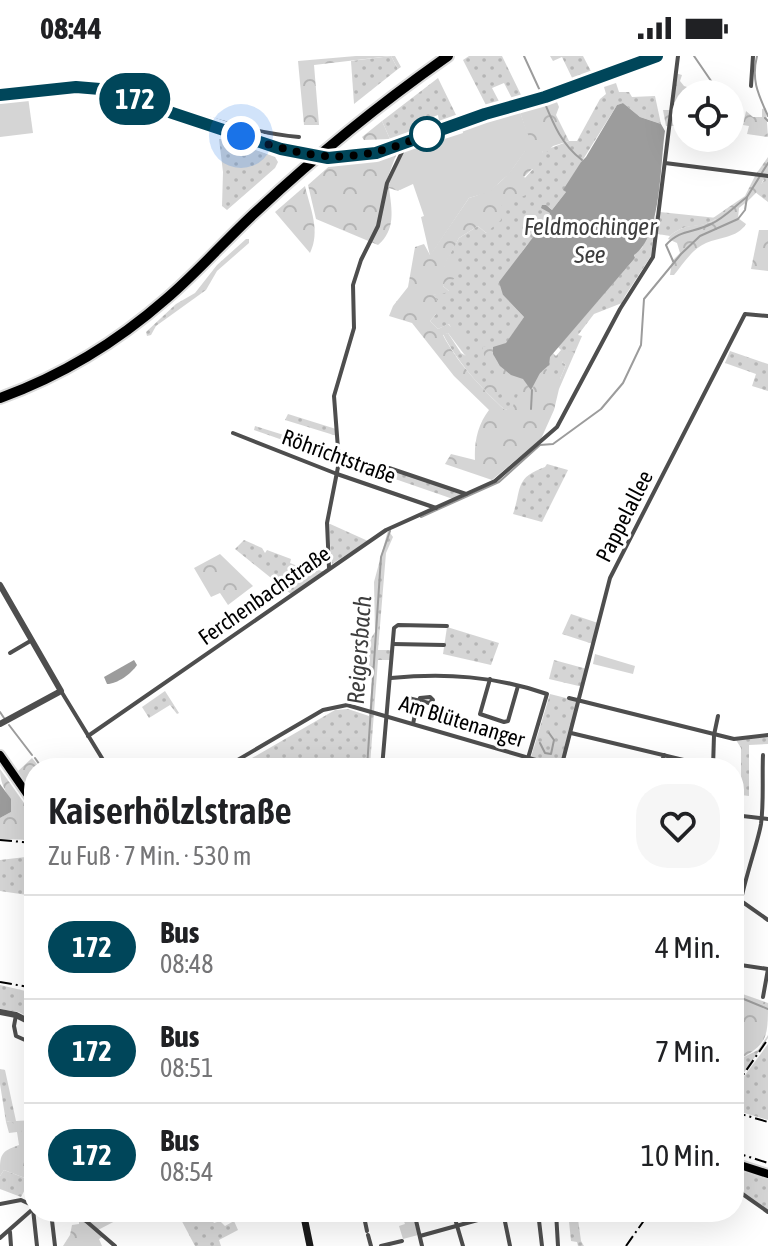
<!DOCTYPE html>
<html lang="de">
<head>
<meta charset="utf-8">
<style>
  :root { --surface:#fff; --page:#f6f6f6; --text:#202124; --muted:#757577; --line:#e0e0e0 }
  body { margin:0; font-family:"Asap Condensed",sans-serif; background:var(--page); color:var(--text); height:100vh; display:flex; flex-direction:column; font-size:30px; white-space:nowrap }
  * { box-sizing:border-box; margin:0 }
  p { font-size:26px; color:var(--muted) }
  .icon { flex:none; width:44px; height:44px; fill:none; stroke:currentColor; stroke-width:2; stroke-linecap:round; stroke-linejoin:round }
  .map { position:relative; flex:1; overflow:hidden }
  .panel { position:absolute; left:24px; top:702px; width:720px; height:464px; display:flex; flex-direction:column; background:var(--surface); border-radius:32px; box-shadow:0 8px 32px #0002 }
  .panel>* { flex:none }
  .badge { padding:0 16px; border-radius:26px; font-size:28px; line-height:52px }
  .fabs { position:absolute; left:672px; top:24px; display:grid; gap:16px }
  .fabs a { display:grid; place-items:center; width:72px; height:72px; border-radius:50%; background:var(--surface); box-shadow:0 8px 32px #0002; font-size:40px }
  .you { position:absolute; width:40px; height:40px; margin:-20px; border:6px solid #fff; border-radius:50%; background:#1a73e8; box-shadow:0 0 0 12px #1a73e833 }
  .map>.badge { position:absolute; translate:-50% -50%; box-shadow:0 0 0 4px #fff }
  .round { display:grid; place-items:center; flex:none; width:84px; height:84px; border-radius:32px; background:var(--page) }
  .overview { display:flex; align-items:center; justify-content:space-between; height:136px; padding:0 24px }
  h1 { font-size:38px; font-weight:600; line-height:60px }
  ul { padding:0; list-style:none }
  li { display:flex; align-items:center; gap:24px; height:104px; padding:0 24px; border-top:2px solid var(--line) }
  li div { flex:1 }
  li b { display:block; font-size:30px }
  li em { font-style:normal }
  li .badge { min-width:88px; font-weight:700; text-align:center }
  .status { display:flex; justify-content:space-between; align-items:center; height:56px; padding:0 40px; background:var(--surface); direction:ltr }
  .status svg { height:22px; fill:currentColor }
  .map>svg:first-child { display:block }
  .grass { fill:url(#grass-dots) }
  .forest { fill:url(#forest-crowns) }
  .garden { fill:#d5d5d5 }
  .water { fill:#9c9c9c }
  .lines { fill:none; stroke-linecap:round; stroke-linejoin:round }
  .stream { stroke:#9c9c9c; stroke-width:2 }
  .primary-casing { stroke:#dbdbdb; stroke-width:12 }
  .motorway-casing { stroke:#dbdbdb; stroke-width:14 }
  .minor { stroke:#4e4e4e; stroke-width:4 }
  .tertiary { stroke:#4e4e4e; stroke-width:6 }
  .secondary { stroke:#1b1b1b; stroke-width:7 }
  .primary { stroke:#000; stroke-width:8 }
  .motorway { stroke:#000; stroke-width:10 }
  .rail { stroke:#000; stroke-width:2; stroke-dasharray:12 4 2 4; stroke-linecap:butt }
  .tertiary-bridge { stroke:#4e4e4e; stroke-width:6 }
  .line-casing { stroke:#fff; stroke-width:18 }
  .line { stroke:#00465a; stroke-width:12 }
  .walk { stroke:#000; stroke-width:8; stroke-dasharray:0 14.4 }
  .stop-dot { fill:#fff; stroke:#00465a; stroke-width:4 }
  .labels { text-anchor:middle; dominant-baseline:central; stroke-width:6; stroke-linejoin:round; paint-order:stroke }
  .street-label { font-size:22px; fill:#000; stroke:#fff }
  .water-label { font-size:24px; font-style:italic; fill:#3d3d3d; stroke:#fff }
</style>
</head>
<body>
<div class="status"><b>08:44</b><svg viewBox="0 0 49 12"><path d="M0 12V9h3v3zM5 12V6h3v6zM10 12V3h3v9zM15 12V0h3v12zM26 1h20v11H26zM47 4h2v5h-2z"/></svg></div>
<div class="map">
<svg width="768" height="1190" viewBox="0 0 768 1190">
  <defs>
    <pattern id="grass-dots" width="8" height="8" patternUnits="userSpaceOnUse" patternTransform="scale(2)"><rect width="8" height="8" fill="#d5d5d5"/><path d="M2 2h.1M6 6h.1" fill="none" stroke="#b5b5b5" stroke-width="1.8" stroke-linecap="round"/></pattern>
    <pattern id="forest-crowns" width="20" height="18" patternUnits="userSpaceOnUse" patternTransform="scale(2)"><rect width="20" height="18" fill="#d5d5d5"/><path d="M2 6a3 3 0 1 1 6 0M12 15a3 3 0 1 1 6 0" fill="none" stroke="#b5b5b5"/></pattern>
  </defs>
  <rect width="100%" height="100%" fill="#fff"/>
  <!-- grass -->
  <g class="grass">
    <polygon points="391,0 398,13 354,48 351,5"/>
    <polygon points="469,0 502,0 524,45 515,48 504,27 492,32 502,51 489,55 463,4"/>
    <polygon points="550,0 583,0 594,21 575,28 562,1 553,5"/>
    <polygon points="438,22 459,65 440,71 438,59 430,62 433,72 431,75 404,86 398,81 390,83 382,65"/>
    <path d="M 616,27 L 619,36 L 629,36 L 632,41 L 655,40 L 661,68 L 640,61 L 623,47 L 617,49 L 564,134 L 566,136 L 552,154 L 549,151 L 551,156 L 540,168 L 545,171 C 522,191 511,209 503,239 L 524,261 L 506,288 L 549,301 L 553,297 L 556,300 L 561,294 L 558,291 L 635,202 L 634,198 L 642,192 L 656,158 L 651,200 L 625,240 L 622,247 L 594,258 L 578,279 L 578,286 L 574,295 L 562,306 L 566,309 L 560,323 L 520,338 L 513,351 L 505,354 C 482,333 457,306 443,278 L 448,277 L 461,297 L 466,300 L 449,268 L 438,273 L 430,265 L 436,258 L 432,239 L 449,235 L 443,230 L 448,213 L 443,210 L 459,182 L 478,170 L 486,177 L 500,150 L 533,113 L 543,95 L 569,85 L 577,85 L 600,43 L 606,38 L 604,31 Z"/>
    <polygon points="219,83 229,83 275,101 278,106 275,112 227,154 222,150 223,116"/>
    <polygon points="768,101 768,146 755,136 764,124 756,118"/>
    <path d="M 660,156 L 717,162 C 700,175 688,164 670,180 L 658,178 Z"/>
    <polygon points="246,183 249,183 249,187 217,215 206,234 156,270 151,279 147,280 146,276 176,248 195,237 217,209"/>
    <polygon points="730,295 768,308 768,335 752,330 756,318 725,307"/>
    <polygon points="288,358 336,373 337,380 285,364"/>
    <polygon points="255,370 338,396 337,403 254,374"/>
    <polygon points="341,396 461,437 462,438 453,443 340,404"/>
    <path d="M 547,408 L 568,414 L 542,466 L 513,458 C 522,433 514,422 545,411 Z"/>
    <polygon points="328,467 368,485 332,508"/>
    <polygon points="388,474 393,481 386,497 378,594 391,594 390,604 378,604 370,709 363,712 235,712 335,654 348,653 369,660 372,625 365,591 375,576 374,526"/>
    <polygon points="244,484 262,492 265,497 267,494 291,503 290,507 300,511 303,508 324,516 291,538 235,493"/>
    <polygon points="571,558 598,567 593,588 562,578"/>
    <polygon points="447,571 499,587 491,609 443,598"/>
    <polygon points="554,604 587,613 583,631 549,623"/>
    <polygon points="165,635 179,657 177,658 170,649 149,662 142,651"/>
    <polygon points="550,638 578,645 561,709 531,701"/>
    <polygon points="768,679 768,688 749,689 749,740 741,739 741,692 736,684"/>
    <polygon points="34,800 34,840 0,835 0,804"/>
    <polygon points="0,929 34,937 34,965 19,956 0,953"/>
    <polygon points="768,979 768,982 734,1031 734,1006 758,994"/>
    <polygon points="768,988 768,1064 734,1054 734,1034"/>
    <polygon points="0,1013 5,1014 16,1065 34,1064 34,1082 24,1087 10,1065 6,1066 0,1028"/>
    <polygon points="734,1112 768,1123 768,1155 734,1132"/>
    <polygon points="4,1114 30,1124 21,1141 0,1133 0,1120"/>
    <polygon points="177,1156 207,1156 214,1167 220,1165 225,1170 234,1165 238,1174 219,1184 221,1190 195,1190"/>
    <polygon points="568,1156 577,1156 581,1185 584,1190 578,1190 577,1186 571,1185"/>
  </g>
  <!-- forest -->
  <g class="forest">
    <polygon points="356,0 395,0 401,11 398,13 391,0 314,9 319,69 304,69 298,5"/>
    <polygon points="675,17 682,19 680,25 684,30 708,38 686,38 686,63 682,64 682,70 666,70 663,54 671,54"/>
    <path d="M 555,41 L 559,51 L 556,59 L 569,85 L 553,90 L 547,96 L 543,95 L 537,114 L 532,113 L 524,121 L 531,125 L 525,130 L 526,139 L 500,150 L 501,164 L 486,177 L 478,170 L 459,182 L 444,210 L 448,212 L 455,205 L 467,214 L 455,215 L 454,223 L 445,226 L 443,230 L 450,236 L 433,239 L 439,246 L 436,258 L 430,265 L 438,273 L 448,268 L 466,286 L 463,292 L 467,302 L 448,277 L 443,279 C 456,305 483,334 505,354 L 513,350 L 521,332 L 516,330 L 509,341 L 503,336 L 497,340 L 484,333 L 488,326 L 500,319 L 484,299 L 482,290 L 493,291 L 493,298 L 500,310 L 514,321 L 523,323 L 532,334 L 540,317 L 546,313 L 560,323 L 566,309 L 562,306 L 568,296 L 574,295 L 578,279 L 582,280 L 559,333 L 554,354 L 541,383 L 492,424 L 445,408 L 451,398 L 475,404 C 474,386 478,368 489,354 L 454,320 L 412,267 L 389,260 L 393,250 L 408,231 L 415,191 L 424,188 L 430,199 L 469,142 C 503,132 511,115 530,87 L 519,53 Z"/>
    <polygon points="766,52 768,81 747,78 749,70 743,69 746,55 753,61 762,61 762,53"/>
    <polygon points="382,65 390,83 364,84 362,81"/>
    <path d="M 426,81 L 431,81 L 436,87 L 402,132 L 398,135 L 389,132 C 392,154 396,174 378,189 L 316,163 L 308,129 L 334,106 L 361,105 L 398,94 L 386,126 L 406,91 Z"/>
    <path d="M 756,118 L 764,120 C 762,133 750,144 739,152 L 738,162 L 746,168 C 737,182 720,181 706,187 C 692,193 683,208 674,219 L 670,219 L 672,205 L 680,197 L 677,187 L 668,183 L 670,180 C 688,164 699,174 716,163 L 713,162 L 745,140 Z"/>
    <path d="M 305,130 C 310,152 321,175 310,197 L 275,156 Z"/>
    <polygon points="759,174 768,174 768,215 751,213"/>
    <polygon points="220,498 253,530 228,549 220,537 211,541 194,512"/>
    <polygon points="32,702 40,712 34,712 34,741 16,717"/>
    <path d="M 0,713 L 34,761 L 34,784 L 0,783 L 0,762 L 11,756 C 11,736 0,734 0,713 Z"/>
    <path d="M 734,935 L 768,947 C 768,984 767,989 734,1006 Z"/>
    <path d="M 10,1065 L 21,1072 L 24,1086 L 34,1082 L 34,1114 L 25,1122 L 4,1114 L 0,1120 C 0,1098 0,1096 19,1089 L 17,1076 L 9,1077 L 6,1066 Z"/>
    <polygon points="73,1156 115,1156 119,1163 98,1174 104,1180 99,1183 102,1190 63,1190 70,1179 72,1169 79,1168 79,1161"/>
    <polygon points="412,1156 418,1179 403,1183 399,1170 405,1168 401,1158"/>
  </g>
  <!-- garden -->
  <g class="garden">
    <polygon points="28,41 33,77 0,81 0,44"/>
    <polygon points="519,53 531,87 509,118 489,136 469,142 430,200 421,161 424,160 413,128 400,134 393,125 395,112 407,90 430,83 432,87 463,77 462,72"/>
    <polygon points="595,598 635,610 633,618 593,608"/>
  </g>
  <!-- water -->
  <g class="water">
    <path d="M 623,47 L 640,61 L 661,68 L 665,75 C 660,106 662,181 634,199 L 635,202 L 550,301 L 549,309 L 540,317 L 531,334 L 523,323 L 511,319 L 500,310 L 493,298 L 493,291 L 506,287 L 524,261 L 503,239 L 499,226 L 534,180 L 545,171 L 540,168 L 531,177 L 529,175 L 530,170 L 537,165 L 544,166 L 550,157 L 541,152 L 542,149 L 546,149 L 552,154 L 566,136 L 563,134 L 581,106 L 586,101 L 617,49 Z"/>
    <path d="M 134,604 L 137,609 C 131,618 117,628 107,628 L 104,621 Z"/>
    <polygon points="0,728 11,743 11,756 0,762"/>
  </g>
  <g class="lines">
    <!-- stream -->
    <g class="stream">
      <polyline points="524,0 541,37"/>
      <polyline points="694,0 720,38"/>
      <path d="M 757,0 C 751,24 758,38 768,60"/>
      <path d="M 543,43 C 553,67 561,88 582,104"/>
      <polyline points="730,47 736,51"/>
      <polyline points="765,62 768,65"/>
      <path d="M 673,205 L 666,189 C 680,173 694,177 711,168 C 724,162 735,150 747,141"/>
      <polyline points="531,353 532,334"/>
      <polyline points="421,461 499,426 540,389 553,388 601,353 623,327 641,289 644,243 681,198 700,180 738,163 745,154 747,141 768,107"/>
      <polyline points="0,656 4,662"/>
      <polyline points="9,669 32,699"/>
      <polyline points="540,687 545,697 551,698 554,684 549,677"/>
      <polyline points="35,702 42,712"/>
      <polyline points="367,712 381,501 390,475"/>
      <polyline points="734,939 768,953"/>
    </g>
    <defs>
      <g id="primary">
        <polyline points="0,699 34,748"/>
        <polyline points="734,1107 768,1118"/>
      </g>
      <path id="motorway" d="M 0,342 C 61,320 118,285 166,243 C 199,215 227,182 258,154 C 318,98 381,47 448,0"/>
    </defs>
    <!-- primary casing -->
    <use href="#primary" class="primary-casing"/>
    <!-- motorway casing -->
    <use href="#motorway" class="motorway-casing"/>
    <!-- minor -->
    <g class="minor">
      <polyline points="751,30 753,0"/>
      <path d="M 177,53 C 217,65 256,77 299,81"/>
      <polyline points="665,107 768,120"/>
      <polyline points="233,377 337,418 436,452"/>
      <polyline points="389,412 466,438"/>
      <polyline points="329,512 327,467 339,406 334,340 354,272 353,229 361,204 378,170 387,127 402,96 402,89"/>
      <polyline points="393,588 444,589"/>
      <polyline points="10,597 32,584"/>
      <path d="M 391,622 C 445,617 495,620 547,638 L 528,702"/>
      <polyline points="490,623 480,658 504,666 508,665 518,630"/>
      <polyline points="61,635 108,712"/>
      <path d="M 408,642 L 429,647 L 433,644 L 430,641 L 420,642 C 416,650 415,659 413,668"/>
      <polyline points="569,642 734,683 768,679"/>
      <polyline points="571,677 713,711"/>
      <polyline points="88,680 386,474 495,425 557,371 620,253 653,201 678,0"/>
      <polyline points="224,712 323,654 347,649 560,711"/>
      <polyline points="382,712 394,572 398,569 447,570"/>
      <polyline points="561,712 610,522 745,258 768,260"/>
      <polyline points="660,712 664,699"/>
      <polyline points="713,712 714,679 718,660"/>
      <polyline points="734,759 768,763"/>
      <polyline points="734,840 768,864"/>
      <path d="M 740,882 C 730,860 757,793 761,768 C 764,746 762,721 763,699"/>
      <polyline points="734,908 768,913 763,941"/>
      <polyline points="736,908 740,883"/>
      <polyline points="16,959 14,970 16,980 34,988"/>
      <polyline points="734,1132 768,1156"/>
      <polyline points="0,1148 21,1144 34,1150"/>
      <polyline points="33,1153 37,1190"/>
      <polyline points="51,1156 55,1190"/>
      <polyline points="64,1156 86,1165 115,1190"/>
      <polyline points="363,1156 367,1175"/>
      <polyline points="414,1156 422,1190"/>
      <polyline points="453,1156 463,1190"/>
      <polyline points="503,1156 510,1190"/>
      <polyline points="538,1156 542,1190"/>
      <polyline points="556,1156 558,1190"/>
      <polyline points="10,1176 11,1190"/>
      <polyline points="368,1179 371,1190"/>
      <polyline points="420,1180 503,1157"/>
      <polyline points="0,1182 34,1152"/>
      <polyline points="381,1190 402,1185"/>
    </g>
    <!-- tertiary -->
    <g class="tertiary">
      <polyline points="0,40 76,31 100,33 298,97"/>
      <polyline points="344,101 386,94 657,0"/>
      <polyline points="0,529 61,635 0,668"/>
      <polyline points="0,956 16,959 34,968"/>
    </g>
    <!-- secondary -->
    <polyline class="secondary" points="303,1156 310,1190"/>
    <!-- primary -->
    <use href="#primary" class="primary"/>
    <!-- motorway -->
    <use href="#motorway" class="motorway"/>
    <!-- rail -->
    <g class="rail">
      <polyline points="0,784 34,787"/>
      <polyline points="0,926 34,932"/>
      <polyline points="734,1032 768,983"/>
      <polyline points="734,1056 768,1066"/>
      <polyline points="734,1096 768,1107"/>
      <polyline points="626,1190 650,1156"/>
    </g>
    <!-- tertiary-bridge -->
    <polyline class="tertiary-bridge" points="298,97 344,101"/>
  </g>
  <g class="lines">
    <defs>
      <polyline id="line" points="0,39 76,31 100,33 281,93 328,102 376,97 485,58 545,41 657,0"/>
    </defs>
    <!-- line casing -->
    <use href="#line" class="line-casing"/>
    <!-- line -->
    <use href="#line" class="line"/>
    <!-- walk -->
    <path class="walk" d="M 241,80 C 316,104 352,111 427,78"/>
  </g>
  <!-- markers -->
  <circle class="stop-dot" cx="427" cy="78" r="16"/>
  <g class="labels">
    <!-- street labels -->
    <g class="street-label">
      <text transform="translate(339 400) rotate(20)">Röhrichtstraße</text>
      <text transform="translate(624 460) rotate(-63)">Pappelallee</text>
      <text transform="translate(264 539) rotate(-35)">Ferchenbachstraße</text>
      <text transform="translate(462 665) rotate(17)">Am Blütenanger</text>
    </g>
    <!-- water labels -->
    <g class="water-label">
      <text x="590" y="170">Feldmochinger<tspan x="590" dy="28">See</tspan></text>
      <text transform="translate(359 594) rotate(-86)">Reigersbach</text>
    </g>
  </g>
</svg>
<div class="fabs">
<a><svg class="icon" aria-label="locate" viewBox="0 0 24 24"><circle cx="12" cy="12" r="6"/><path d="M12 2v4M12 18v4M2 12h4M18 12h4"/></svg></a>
</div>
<div class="you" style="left:241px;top:80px"></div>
<b class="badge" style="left:135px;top:43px;background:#00465a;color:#fff">172</b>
<section class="panel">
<div class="overview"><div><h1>Kaiserhölzlstraße</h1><p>Zu Fuß · 7 Min. · 530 m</p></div><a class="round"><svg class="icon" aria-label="heart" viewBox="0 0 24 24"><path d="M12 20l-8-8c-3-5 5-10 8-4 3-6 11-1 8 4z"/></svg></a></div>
<ul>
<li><span class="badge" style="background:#00465a;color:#fff">172</span><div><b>Bus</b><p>08:48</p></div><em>4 Min.</em></li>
<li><span class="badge" style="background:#00465a;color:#fff">172</span><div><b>Bus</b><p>08:51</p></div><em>7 Min.</em></li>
<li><span class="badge" style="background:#00465a;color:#fff">172</span><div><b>Bus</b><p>08:54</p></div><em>10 Min.</em></li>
</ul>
</section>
</div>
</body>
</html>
